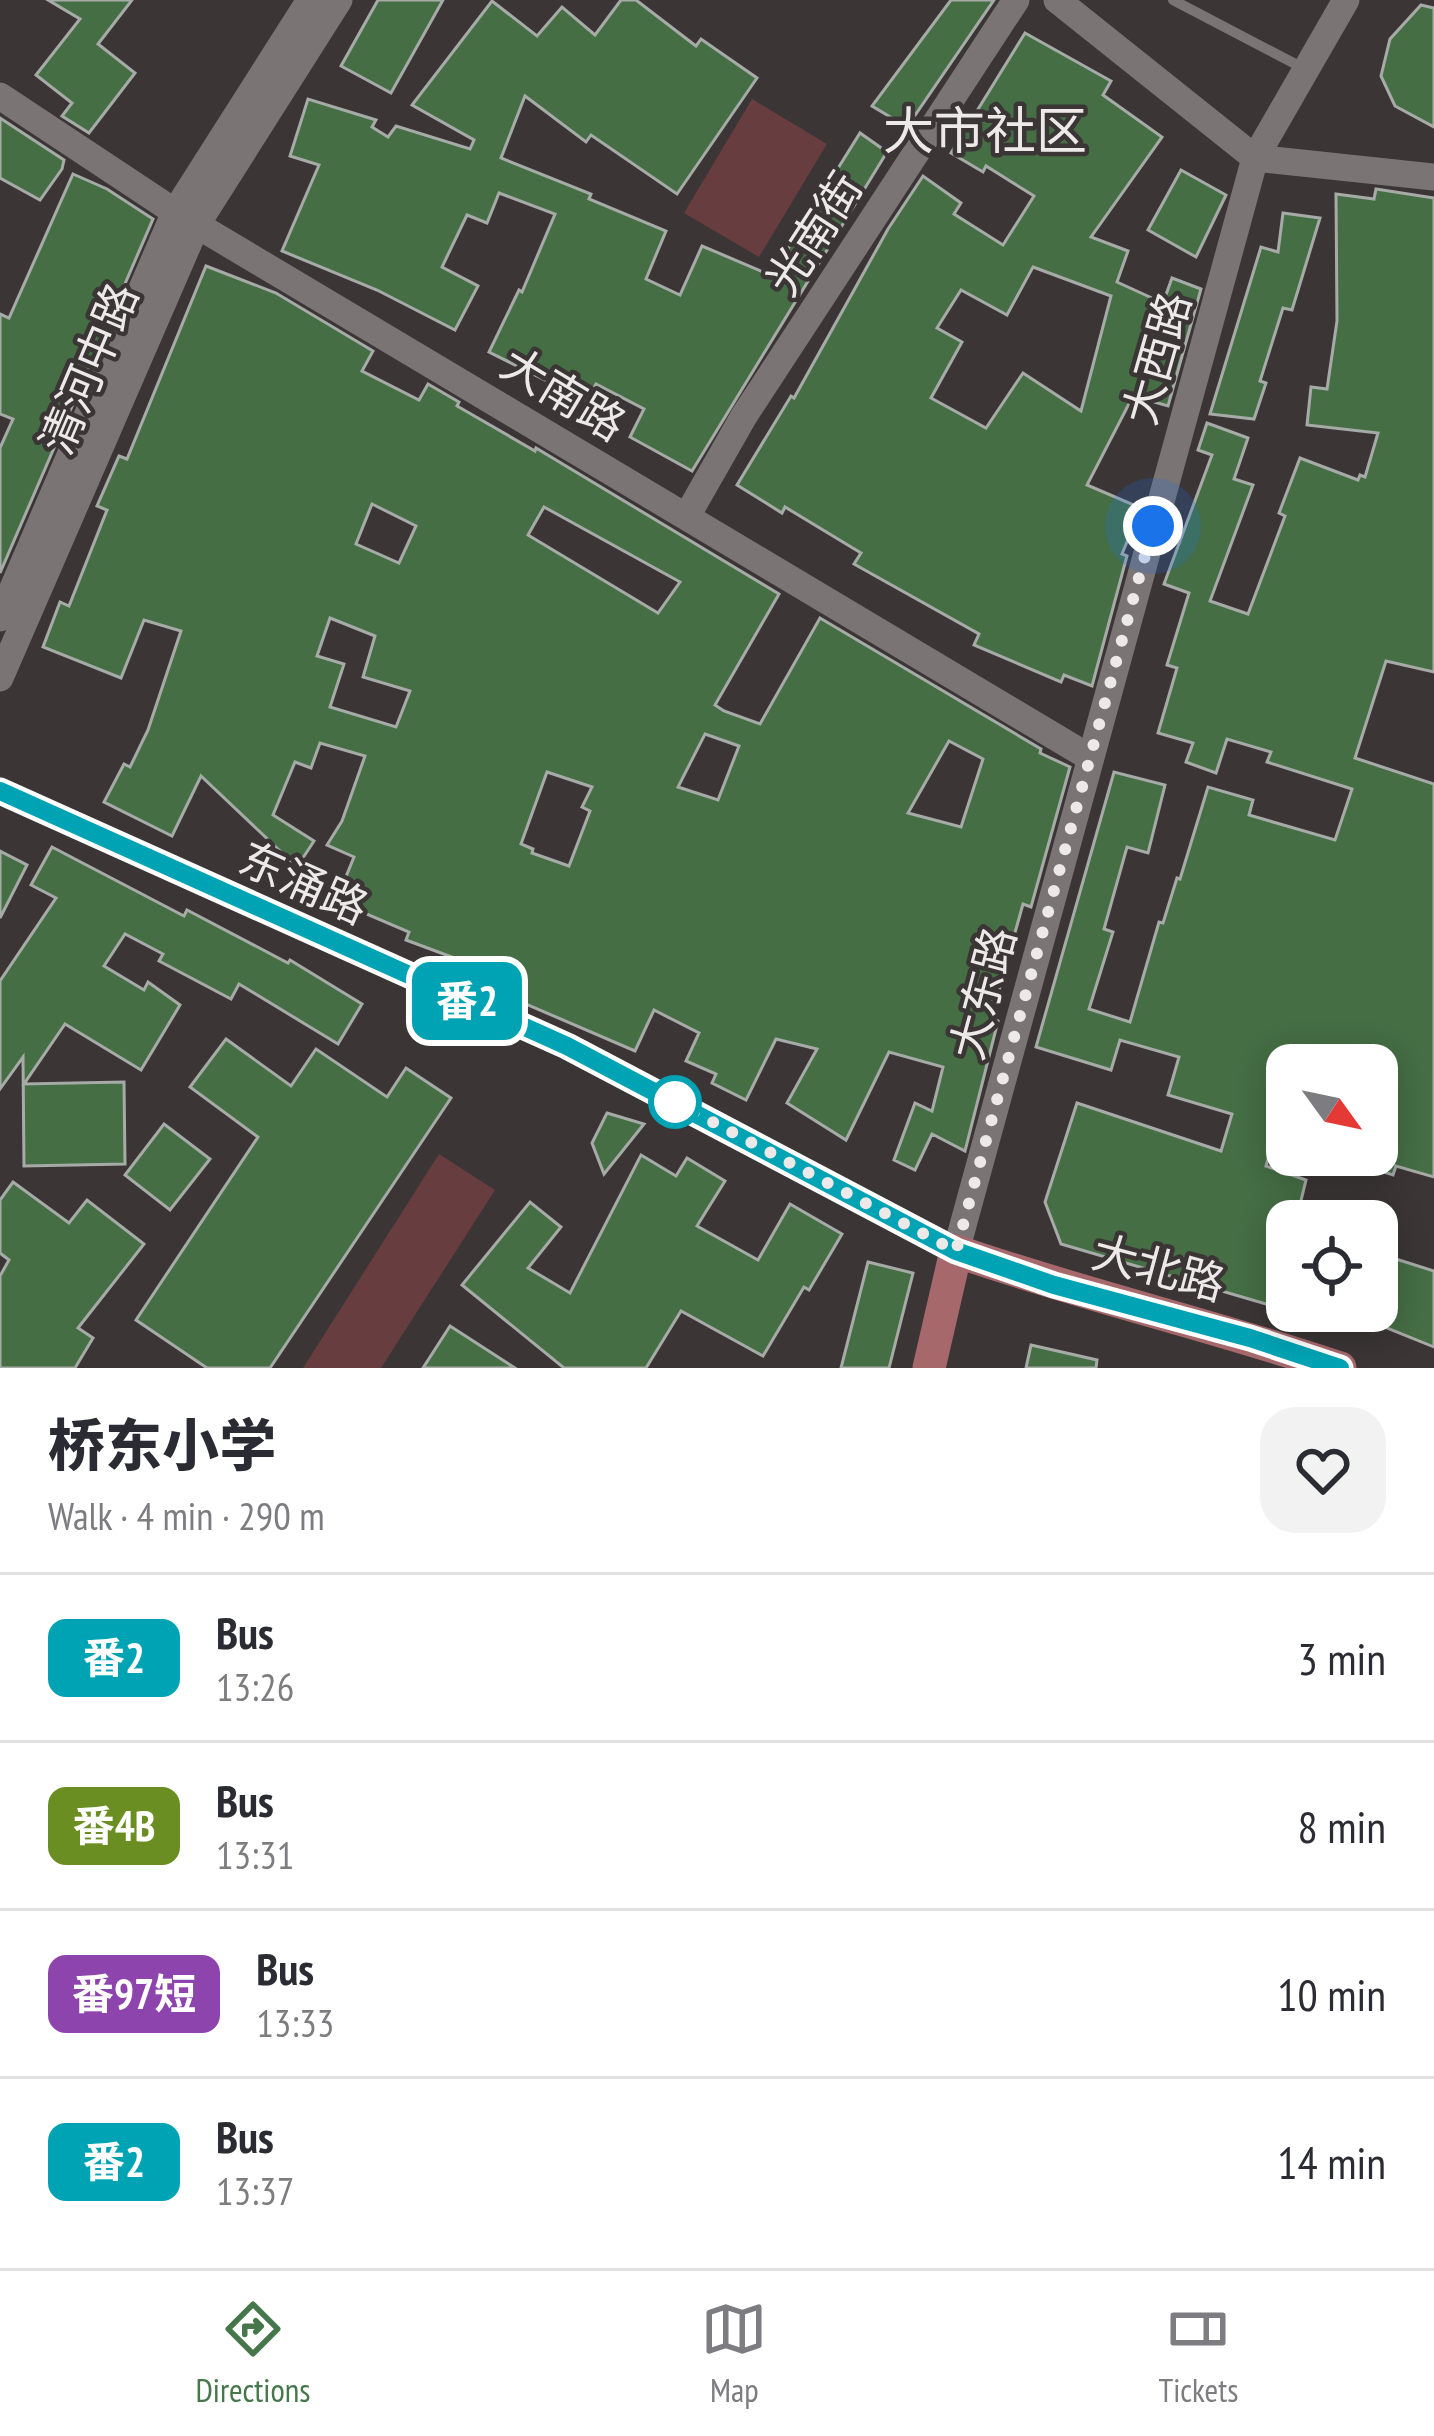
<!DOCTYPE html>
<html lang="en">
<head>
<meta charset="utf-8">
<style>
  :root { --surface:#fff; --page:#f2f2f3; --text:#2b2b33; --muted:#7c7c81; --line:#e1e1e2; --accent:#45774a }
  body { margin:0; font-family:"PT Sans Narrow","Noto Sans SC",sans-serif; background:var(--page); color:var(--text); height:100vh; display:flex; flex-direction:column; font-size:45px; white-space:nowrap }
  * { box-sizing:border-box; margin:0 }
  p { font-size:39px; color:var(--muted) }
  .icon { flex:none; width:66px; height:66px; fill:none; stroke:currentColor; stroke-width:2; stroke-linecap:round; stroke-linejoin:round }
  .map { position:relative; height:1368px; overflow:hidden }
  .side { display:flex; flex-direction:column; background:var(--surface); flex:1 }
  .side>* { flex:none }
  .badge { padding:0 24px; border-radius:18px; font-size:42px; line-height:78px }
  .needle { width:78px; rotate:123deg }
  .controls { position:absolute; left:1266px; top:1044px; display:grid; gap:24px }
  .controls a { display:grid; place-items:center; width:132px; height:132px; border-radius:24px; background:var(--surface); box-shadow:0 6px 30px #0003; font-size:60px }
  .you { position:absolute; width:60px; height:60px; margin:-30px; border:9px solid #fff; border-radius:50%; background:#1a73e8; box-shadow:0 0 0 18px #1a73e833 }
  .map>.badge { position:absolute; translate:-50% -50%; box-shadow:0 0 0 6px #fff }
  .round { display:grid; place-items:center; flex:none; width:126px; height:126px; border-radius:36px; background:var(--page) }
  .head { display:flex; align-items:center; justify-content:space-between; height:204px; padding:0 48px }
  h1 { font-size:57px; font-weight:800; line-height:90px }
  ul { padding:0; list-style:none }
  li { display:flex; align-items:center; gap:36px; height:168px; padding:0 48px; border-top:3px solid var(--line) }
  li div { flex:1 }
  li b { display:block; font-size:45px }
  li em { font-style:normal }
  li .badge { min-width:132px; font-weight:700; text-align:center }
  .menu { display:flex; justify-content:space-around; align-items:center; height:168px; border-top:3px solid var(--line); background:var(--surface); font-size:33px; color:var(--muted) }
  .menu a { display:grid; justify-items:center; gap:6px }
  .menu .current { color:var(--accent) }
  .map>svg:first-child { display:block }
  .green { fill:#683d3f }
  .building { fill:#456e45; stroke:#a7aba7; stroke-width:3; fill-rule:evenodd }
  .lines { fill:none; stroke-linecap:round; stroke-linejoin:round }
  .service { stroke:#7b7474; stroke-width:10 }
  .tertiary { stroke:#7b7474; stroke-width:27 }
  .primary { stroke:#a7686c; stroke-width:33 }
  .line-casing { stroke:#fff; stroke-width:27 }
  .line { stroke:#00a3b4; stroke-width:18 }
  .walk { stroke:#ede9e9; stroke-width:12; stroke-dasharray:0 21.6 }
  .stop-dot { fill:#fff; stroke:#00a3b4; stroke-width:6 }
  .labels { text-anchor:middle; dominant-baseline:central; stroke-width:9; stroke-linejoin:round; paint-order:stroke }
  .street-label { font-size:45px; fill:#ede9e9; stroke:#3b3535 }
  .quarter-label { font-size:51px; fill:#ede9e9; stroke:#3b3535 }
</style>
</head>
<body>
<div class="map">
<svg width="1434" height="1368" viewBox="0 0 1434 1368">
  <rect width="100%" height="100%" fill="#3b3535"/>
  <!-- green -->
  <g class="green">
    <polygon points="752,99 827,144 759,257 684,213"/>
    <polygon points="439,1154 495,1190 381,1368 303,1368"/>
  </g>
  <!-- building -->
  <g class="building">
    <polygon points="48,0 132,0 98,44 135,73 89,133 62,116 72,103 36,75 80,19"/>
    <polygon points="378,0 443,0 391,93 341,66"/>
    <polygon points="621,0 636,0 696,46 701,39 757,78 677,194 591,135 586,142 525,96 501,158 591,194 589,199 666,231 646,279 680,295 702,246 787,282 792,272 779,263 860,133 887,152 692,471 630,437 644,409 596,384 587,401 489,352 519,290 522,292 555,214 499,193 487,223 467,215 442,267 478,286 455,330 377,290 282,251 319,165 290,156 308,99 376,120 372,127 388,137 396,126 470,149 474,140 412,105 492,1 537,36 562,7 595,35"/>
    <polygon points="951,0 994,0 907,127 872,106"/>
    <polygon points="1421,5 1434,8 1434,127 1395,106 1381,76 1390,39"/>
    <path d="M 1025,33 L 1111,81 L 1103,95 L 1162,137 L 1091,237 L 1128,251 L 1117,282 L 1163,303 L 1172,278 L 1201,289 L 1168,406 L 1133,396 L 1087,485 L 1141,508 L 1122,554 L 1127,556 L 1092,686 L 1064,675 L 1061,682 L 974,645 L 979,634 L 854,564 L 861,553 L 785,507 L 782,513 L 737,485 L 791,396 L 794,398 L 888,229 L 923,176 L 961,203 L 954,214 L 1003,245 L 1034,196 L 986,166 L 983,172 L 951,153 ZM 1033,267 L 1111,296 L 1081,411 L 1023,373 L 986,428 L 931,398 L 962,342 L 937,328 L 961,290 L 1007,315 Z"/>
    <polygon points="0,118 64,160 62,169 40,200 0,178"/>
    <polygon points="1181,170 1226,195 1196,257 1148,230"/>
    <polygon points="73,174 107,189 153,219 0,573 0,448 13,419 0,414 0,314 9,318"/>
    <polygon points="1376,189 1434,198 1434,672 1386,661 1355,758 1434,784 1434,1177 1396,1166 1393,1175 1377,1170 1377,1083 1382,1065 1287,1065 1287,1093 1266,1166 1306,1180 1296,1221 1287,1221 1287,1254 1274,1304 1266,1304 1061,1244 1045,1202 1077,1103 1221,1151 1232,1114 1168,1095 1179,1057 1120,1040 1111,1070 1036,1047 1114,772 1165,785 1148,853 1127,847 1104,929 1113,932 1089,1009 1130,1022 1159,922 1163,923 1177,878 1180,879 1208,787 1253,800 1249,815 1335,840 1352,789 1267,762 1271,752 1227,739 1216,773 1186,762 1193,743 1158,733 1177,668 1167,665 1189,593 1164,584 1212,455 1198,450 1207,423 1248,438 1234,479 1253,485 1210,601 1248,614 1285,516 1279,513 1300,458 1358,480 1360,475 1365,477 1378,433 1307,425 1311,387 1327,389 1337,321 1336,194 1374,199"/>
    <polygon points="1283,213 1320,218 1292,310 1283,308 1260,381 1266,383 1254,419 1210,414 1261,247 1278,252"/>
    <path d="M 206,266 L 276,293 L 373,351 L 362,371 L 419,400 L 428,384 L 459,402 L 457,406 L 535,451 L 536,448 L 779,594 L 715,705 L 724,711 L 760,724 L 820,618 L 1041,749 L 1040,753 L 1070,767 L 1031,907 L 1023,904 L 991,1019 L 998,1021 L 965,1151 L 932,1134 L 915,1170 L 894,1160 L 915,1103 L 932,1111 L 943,1067 L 889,1052 L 846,1140 L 787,1103 L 817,1049 L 776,1039 L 746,1100 L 712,1083 L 716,1074 L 686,1061 L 699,1033 L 654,1010 L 635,1051 L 505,995 L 511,979 L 406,940 L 409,932 L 336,901 L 354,857 L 327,845 L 342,821 L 365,756 L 320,743 L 311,768 L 295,762 L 273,815 L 314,841 L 297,867 L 201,776 L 172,836 L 104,802 L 124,764 L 130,767 L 148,730 L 181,631 L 144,620 L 121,678 L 43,647 L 60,602 L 69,606 L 107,510 L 97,506 L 119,456 L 127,459 ZM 372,504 L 416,526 L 399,563 L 356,544 ZM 544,507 L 680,582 L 658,613 L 528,535 ZM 330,618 L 375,636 L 363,677 L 410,691 L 396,727 L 330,707 L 344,664 L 317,656 ZM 705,734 L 739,746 L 718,800 L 678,787 ZM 949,741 L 983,759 L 961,827 L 908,813 ZM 547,772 L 592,787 L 582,807 L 590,811 L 569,866 L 532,853 L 533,849 L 521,844 Z"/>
    <polygon points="52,847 184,916 187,910 288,963 290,960 362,1004 338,1044 239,984 231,999 159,961 163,954 125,934 104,966 144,990 148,982 180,1005 141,1070 65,1024 24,1084 124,1082 125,1164 24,1166 23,1057 0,1089 0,981 56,898 31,885"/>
    <polygon points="0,851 27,865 0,918"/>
    <polygon points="226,1039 291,1086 316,1049 387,1097 406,1068 451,1098 270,1368 207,1368 136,1320 258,1137 190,1087"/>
    <polygon points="607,1113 644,1124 604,1174 592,1143"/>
    <polygon points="164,1124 210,1159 170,1210 125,1175"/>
    <polygon points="641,1155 676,1176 687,1158 725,1181 697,1226 758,1260 790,1204 842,1234 809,1290 804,1287 763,1356 681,1311 646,1368 564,1368 462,1285 530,1202 561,1227 528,1268 570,1293"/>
    <polygon points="13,1182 69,1223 87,1200 144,1244 78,1328 93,1338 75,1368 0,1368 0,1276 9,1260 0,1253 0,1200"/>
    <polygon points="1377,1253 1434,1271 1434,1347 1377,1324"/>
    <polygon points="868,1262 913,1273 889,1368 841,1368"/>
    <polygon points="450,1326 515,1368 423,1368"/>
    <polygon points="1031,1345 1097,1360 1096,1368 1026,1368"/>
  </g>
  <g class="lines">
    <!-- service -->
    <polyline class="service" points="1173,0 1303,68"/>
    <!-- tertiary -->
    <g class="tertiary">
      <polyline points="1057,0 1255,158 1434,177"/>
      <polyline points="0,96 175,212 1089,757"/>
      <polyline points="687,516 744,416 1016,0"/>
      <polyline points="0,618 175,212 310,0"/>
      <polyline points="0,678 197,224 339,0"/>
      <polyline points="0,791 567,1046 956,1251 1255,158 1346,0"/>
    </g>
    <!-- primary -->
    <path class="primary" d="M 929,1368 L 956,1251 C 1083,1295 1213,1325 1340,1368"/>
  </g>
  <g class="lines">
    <defs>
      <polyline id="line" points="0,791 567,1046 956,1251 1054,1285 1250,1338 1340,1368"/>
    </defs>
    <!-- line casing -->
    <use href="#line" class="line-casing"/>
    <!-- line -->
    <use href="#line" class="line"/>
    <!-- walk -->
    <polyline class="walk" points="675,1102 956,1251 1153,526"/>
  </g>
  <!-- markers -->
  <circle class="stop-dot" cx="675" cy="1102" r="24"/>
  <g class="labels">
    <!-- street labels -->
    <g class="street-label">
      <text transform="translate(813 233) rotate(-57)">光南街</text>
      <text transform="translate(1156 358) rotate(-74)">大西路</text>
      <text transform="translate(88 368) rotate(-67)">清河中路</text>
      <text transform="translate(564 393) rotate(31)">大南路</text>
      <text transform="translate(304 882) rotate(24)">东涌路</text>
      <text transform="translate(982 993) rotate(-75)">大东路</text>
      <text transform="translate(1159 1267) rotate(15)">大北路</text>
    </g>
    <!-- quarter labels -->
    <g class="quarter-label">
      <text x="985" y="130">大市社区</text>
    </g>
  </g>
</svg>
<div class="controls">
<a><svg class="needle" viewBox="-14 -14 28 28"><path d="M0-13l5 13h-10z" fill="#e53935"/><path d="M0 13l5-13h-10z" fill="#7c7c81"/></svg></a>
<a><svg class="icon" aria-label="locate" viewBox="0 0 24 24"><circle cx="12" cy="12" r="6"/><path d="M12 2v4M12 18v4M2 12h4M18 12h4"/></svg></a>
</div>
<div class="you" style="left:1153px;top:526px"></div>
<b class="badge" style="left:467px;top:1001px;background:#00a3b4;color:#fff">番2</b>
</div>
<section class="side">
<div class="head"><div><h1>桥东小学</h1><p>Walk · 4 min · 290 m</p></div><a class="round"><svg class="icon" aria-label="heart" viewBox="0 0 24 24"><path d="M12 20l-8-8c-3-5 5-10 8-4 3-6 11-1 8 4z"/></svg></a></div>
<ul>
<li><span class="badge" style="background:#00a3b4;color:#fff">番2</span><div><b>Bus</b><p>13:26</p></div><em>3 min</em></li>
<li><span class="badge" style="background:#6b8e23;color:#fff">番4B</span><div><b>Bus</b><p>13:31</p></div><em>8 min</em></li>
<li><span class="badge" style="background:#8e44ad;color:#fff">番97短</span><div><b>Bus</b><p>13:33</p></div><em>10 min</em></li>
<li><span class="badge" style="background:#00a3b4;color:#fff">番2</span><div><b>Bus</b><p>13:37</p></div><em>14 min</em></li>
</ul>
</section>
<nav class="menu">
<a class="current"><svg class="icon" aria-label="directions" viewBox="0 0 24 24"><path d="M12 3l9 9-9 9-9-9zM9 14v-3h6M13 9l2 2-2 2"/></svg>Directions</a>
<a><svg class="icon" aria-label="map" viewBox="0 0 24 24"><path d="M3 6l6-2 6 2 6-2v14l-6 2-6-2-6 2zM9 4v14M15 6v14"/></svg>Map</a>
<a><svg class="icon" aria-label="tickets" viewBox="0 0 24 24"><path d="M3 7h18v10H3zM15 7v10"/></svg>Tickets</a>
</nav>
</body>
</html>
